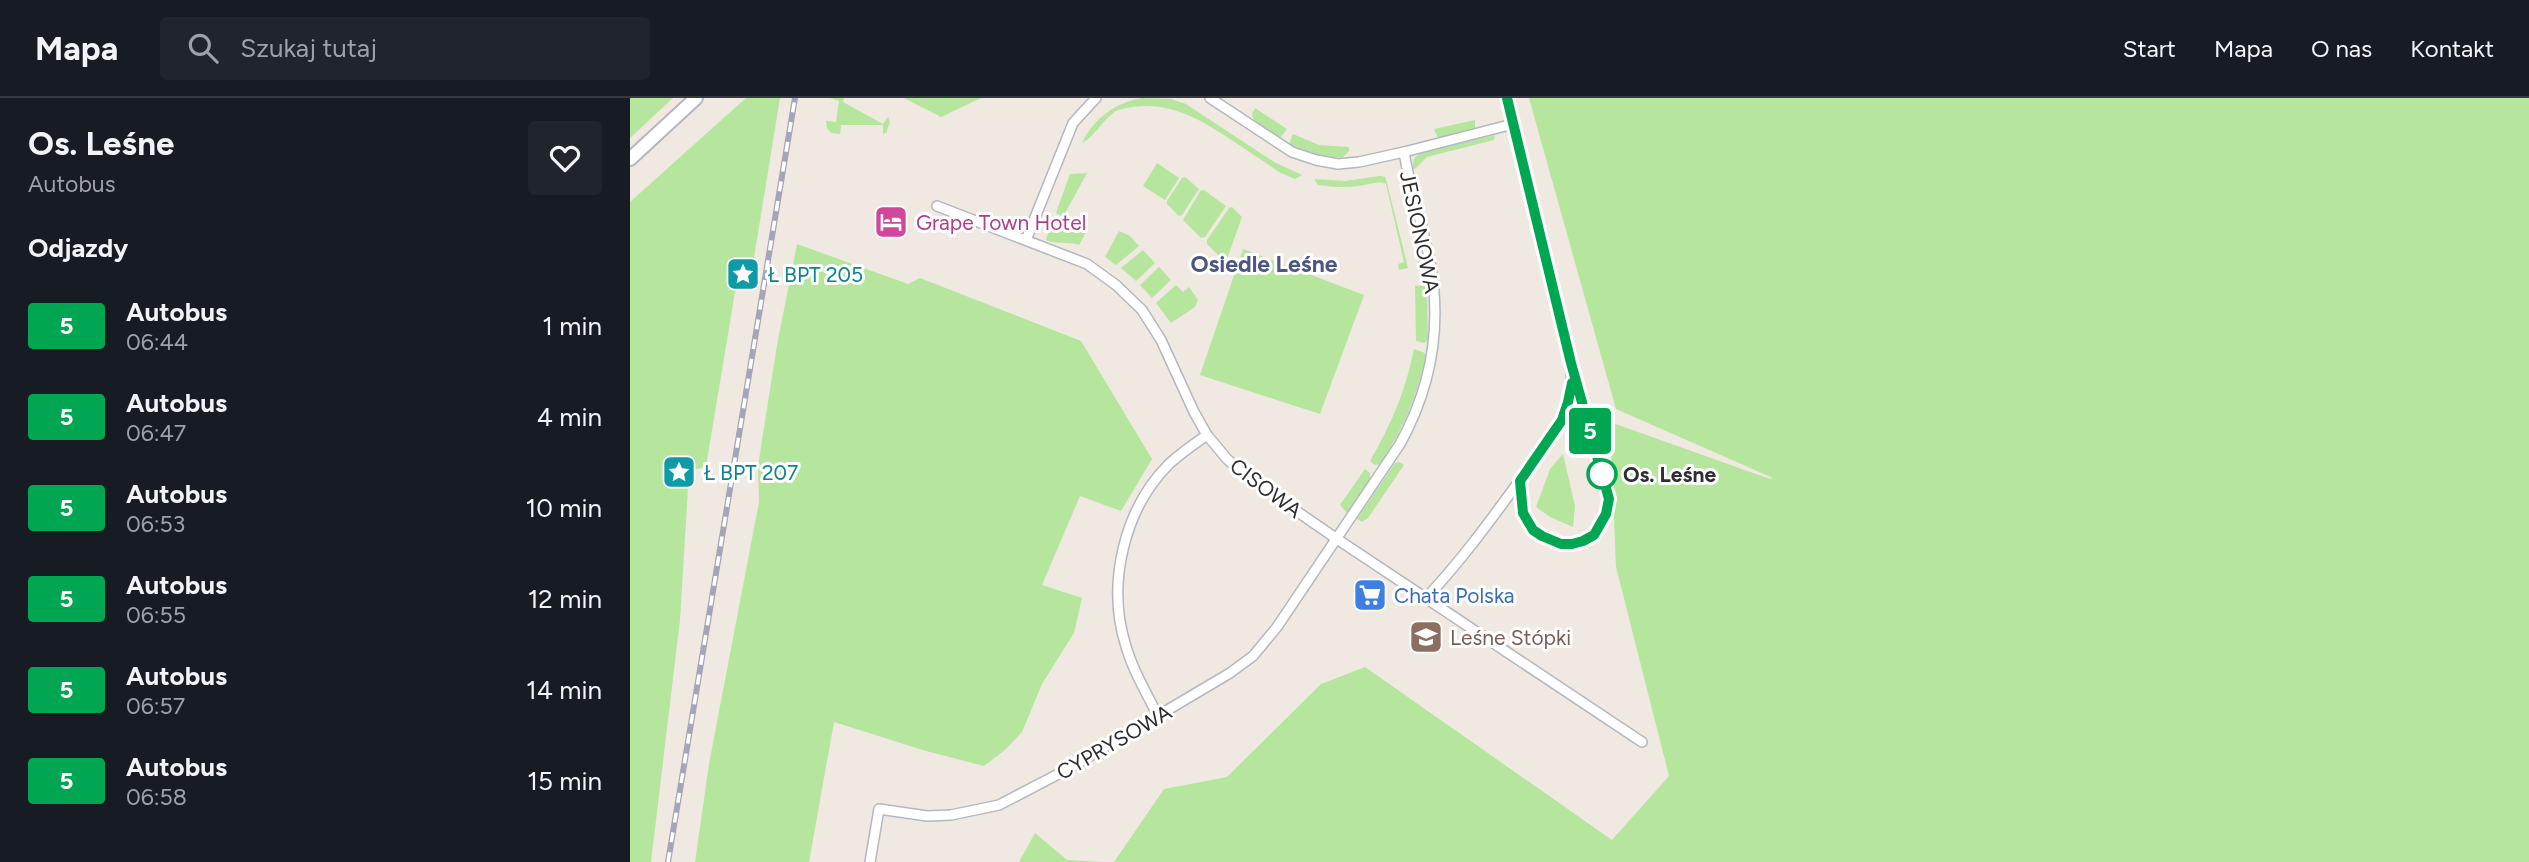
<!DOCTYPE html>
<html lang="pl">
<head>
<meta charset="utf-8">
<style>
  :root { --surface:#171b24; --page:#20242c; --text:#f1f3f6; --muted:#9ea1a6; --line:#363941 }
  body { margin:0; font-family:Figtree,sans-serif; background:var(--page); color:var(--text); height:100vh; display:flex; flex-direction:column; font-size:26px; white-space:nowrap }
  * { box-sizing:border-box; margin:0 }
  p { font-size:23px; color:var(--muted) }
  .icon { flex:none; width:38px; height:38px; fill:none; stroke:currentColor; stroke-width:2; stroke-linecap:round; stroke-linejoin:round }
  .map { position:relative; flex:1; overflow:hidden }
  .details { display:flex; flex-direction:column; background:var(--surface); width:630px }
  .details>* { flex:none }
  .badge { padding:0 14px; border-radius:5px; font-size:24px; line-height:46px }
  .map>.badge { position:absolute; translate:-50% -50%; box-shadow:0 0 0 4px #fff }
  h2 { padding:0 28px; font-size:26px; line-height:63px }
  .round { display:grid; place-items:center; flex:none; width:74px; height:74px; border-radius:7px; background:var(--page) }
  .overview { display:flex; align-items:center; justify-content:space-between; height:119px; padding:0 28px }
  h1 { font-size:33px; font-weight:700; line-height:52px }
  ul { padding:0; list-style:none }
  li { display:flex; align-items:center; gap:21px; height:91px; padding:0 28px }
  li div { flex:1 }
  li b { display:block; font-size:26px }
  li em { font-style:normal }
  li .badge { min-width:77px; font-weight:700; text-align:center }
  header { display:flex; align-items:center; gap:42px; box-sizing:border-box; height:98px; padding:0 35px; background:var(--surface); border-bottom:2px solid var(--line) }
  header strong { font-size:33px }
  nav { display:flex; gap:38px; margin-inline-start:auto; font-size:24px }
  .search { width:490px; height:63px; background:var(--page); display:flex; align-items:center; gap:18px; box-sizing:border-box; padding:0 24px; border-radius:7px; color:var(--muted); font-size:26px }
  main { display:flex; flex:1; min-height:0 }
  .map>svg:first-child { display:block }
  .green { fill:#b6e59e }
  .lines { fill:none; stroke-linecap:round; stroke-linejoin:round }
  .street-casing { stroke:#b4b7c1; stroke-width:12 }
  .secondary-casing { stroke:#b4b7c1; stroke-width:16 }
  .street { stroke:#fff; stroke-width:9 }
  .secondary { stroke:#fff; stroke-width:12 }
  .rail-casing { stroke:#a3a6b8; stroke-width:6 }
  .rail { stroke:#fff; stroke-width:3.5; stroke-dasharray:10; stroke-linecap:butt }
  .line-casing { stroke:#fff; stroke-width:16 }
  .line { stroke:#00a651; stroke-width:10 }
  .stop-dot { fill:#fff; stroke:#00a651; stroke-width:3.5 }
  .labels { text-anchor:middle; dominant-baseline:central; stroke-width:6; stroke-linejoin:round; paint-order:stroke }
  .hotel-label { font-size:21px; fill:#b23c85; stroke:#fff; text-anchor:start }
  .street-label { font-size:21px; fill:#2e2e2e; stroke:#fff }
  .culture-label { font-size:21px; fill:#0d838f; stroke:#fff; text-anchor:start }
  .stop-label { font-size:21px; font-weight:bold; fill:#2e2e2e; stroke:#fff; text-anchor:start }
  .shop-label { font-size:21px; fill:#366cbe; stroke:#fff; text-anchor:start }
  .education-label { font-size:21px; fill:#785e54; stroke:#fff; text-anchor:start }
  .neighbourhood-label { font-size:23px; font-weight:bold; fill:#4d5680; stroke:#fff }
</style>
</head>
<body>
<header>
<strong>Mapa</strong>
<div class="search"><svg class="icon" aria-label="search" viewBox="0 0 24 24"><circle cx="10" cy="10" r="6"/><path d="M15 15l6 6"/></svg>Szukaj tutaj</div>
<nav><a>Start</a><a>Mapa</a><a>O nas</a><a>Kontakt</a></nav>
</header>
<main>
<section class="details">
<div class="overview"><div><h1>Os. Leśne</h1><p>Autobus</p></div><a class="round"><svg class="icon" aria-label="heart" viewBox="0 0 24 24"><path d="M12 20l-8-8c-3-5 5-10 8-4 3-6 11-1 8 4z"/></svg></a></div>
<h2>Odjazdy</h2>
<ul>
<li><span class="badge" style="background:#00a651;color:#fff">5</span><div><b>Autobus</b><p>06:44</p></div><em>1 min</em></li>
<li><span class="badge" style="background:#00a651;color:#fff">5</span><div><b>Autobus</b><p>06:47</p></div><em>4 min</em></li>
<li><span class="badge" style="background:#00a651;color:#fff">5</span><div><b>Autobus</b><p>06:53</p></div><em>10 min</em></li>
<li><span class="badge" style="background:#00a651;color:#fff">5</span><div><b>Autobus</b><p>06:55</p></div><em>12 min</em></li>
<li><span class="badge" style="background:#00a651;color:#fff">5</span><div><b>Autobus</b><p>06:57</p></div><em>14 min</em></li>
<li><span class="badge" style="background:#00a651;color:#fff">5</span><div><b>Autobus</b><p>06:58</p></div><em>15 min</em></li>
</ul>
</section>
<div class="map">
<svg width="1899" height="764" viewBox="0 0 1899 764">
  <rect width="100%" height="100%" fill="#efe9e1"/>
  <!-- green -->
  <g class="green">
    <polygon points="0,0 43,0 0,40"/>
    <polygon points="116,0 150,0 120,184 107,182 76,368 68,371 52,369 59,373 50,522 21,764 0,764 0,104"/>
    <polygon points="200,0 214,0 213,4 253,26 258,19 260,24 256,35 253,36 253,27 211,27 210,36 201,35 197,30 196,23 206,24 209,3"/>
    <polygon points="274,0 351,0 311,19"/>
    <path d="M 512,0 L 541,1 L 556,6 L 644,64 L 672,77 L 665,81 L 651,75 C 633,63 615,51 597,39 C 563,16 529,0 488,12 C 473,20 466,38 452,45 C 464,20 485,5 512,0 Z"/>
    <polygon points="899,0 1899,0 1899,764 484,764 534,691 597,679 691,586 735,569 982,742 1039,678 986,469 980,324 1140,381 1143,380 986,311"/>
    <polygon points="625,10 657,31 650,40 624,23 622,16"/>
    <polygon points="845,22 845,31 808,40 804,31"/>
    <polygon points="663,36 689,47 719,49 719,53 712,60 686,57 659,46"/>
    <polygon points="865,37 864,42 860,43 797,59 786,70 782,72 784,60 791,55"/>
    <polygon points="527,65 549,80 535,102 513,88"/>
    <polygon points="457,75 433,119 426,115 440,76"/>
    <path d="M 750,78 L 755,79 L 757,85 L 778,170 L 769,172 L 768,166 L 774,164 L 756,86 C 747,82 738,87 728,88 C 715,90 701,89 688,87 L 684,81 L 715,83 Z"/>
    <polygon points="555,79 569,91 552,117 549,118 537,106 537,103 552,80"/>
    <polygon points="571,92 574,92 596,108 575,139 571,140 553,122"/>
    <polygon points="602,109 612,119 597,161 592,161 577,146 577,142 599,110"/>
    <path d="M 424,119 L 456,134 L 449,147 C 438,143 427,147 416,142 Z"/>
    <polygon points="489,133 500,138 509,148 486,167 475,159"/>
    <polygon points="167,146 278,186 290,180 451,243 522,361 491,413 450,398 412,487 452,500 444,535 412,586 392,634 375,652 354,668 296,653 204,624 179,764 65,764 79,666 129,404 128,368 147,247"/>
    <polygon points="613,151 734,197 690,316 570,277"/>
    <polygon points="513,152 525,165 506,183 491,170"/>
    <polygon points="529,169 541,182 522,200 510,187"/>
    <polygon points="546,187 553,194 559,189 568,202 565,209 541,225 526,205"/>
    <polygon points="797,187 798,242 794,245 786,243 785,188"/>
    <path d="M 784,251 L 793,254 L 796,258 C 787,298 773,332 750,366 L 745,367 L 740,363 C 761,327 776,292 784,251 Z"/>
    <polygon points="933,356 945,408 943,429 920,419 906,409 920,371"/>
    <polygon points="769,364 774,367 738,420 732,424 727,421 765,365"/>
    <polygon points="735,371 740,375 740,381 717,415 710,407"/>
    <polygon points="405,735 437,762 473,764 389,764"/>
  </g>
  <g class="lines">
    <defs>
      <g id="street">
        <polyline points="580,0 662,54 686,62 708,66 729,64 774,54 883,26"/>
        <polyline points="307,108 457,166 486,187 512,212 531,242 564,314 577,337 597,361 620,381 707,441 1012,644"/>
        <polyline points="396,142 443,25 466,0"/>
        <path d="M 796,500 C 831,463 860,423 890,382 C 908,358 930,334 938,304 C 944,284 941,265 937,245 L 877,0"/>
        <path d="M 528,618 C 516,594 502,571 495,545 C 477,485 494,411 539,366 C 551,355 564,346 577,337"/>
        <path d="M 240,764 L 249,711 L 297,718 L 321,717 L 369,707 L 438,671 L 600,575 L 623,558 L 647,529 L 770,346 C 801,290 812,228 800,164 C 793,127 780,92 774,54"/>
      </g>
      <polyline id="secondary" points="0,61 66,0"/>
    </defs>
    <!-- street casing -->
    <use href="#street" class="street-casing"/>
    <!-- secondary casing -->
    <use href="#secondary" class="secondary-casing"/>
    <!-- street -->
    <use href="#street" class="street"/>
    <!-- secondary -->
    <use href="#secondary" class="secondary"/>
    <defs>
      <polyline id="rail" points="38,764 165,0"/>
    </defs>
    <!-- rail casing -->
    <use href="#rail" class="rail-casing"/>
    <!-- rail -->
    <use href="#rail" class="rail"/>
  </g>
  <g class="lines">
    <defs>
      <polyline id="line" points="877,0 941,265 979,401 976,416 964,437 953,443 942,446 931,446 912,438 903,432 893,415 890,383 932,322 938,304 942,285"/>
    </defs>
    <!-- line casing -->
    <use href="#line" class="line-casing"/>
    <!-- line -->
    <use href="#line" class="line"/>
  </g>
  <!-- icons -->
  <defs>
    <symbol id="hotel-square" viewBox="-11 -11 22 22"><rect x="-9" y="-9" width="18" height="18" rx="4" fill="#d1479c" stroke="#fff"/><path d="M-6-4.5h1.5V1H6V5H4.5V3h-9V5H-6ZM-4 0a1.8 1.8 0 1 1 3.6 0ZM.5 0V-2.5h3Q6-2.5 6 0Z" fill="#fff"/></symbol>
    <symbol id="sight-square" viewBox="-11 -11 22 22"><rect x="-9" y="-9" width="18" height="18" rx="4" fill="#0f9aa8" stroke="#fff"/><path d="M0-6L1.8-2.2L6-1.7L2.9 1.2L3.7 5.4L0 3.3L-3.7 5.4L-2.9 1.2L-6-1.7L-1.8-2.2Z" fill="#fff"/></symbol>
    <symbol id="supermarket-square" viewBox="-11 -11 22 22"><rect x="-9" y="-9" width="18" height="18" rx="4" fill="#3f7fe0" stroke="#fff"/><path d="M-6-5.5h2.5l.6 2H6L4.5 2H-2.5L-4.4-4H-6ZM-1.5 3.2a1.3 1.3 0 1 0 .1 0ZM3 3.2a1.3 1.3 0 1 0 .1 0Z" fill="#fff"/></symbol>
    <symbol id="school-square" viewBox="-11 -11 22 22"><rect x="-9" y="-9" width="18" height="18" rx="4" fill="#8d6e63" stroke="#fff"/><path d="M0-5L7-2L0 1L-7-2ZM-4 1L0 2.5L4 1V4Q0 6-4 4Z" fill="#fff"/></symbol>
  </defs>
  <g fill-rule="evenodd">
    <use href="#hotel-square" x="242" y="105" width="38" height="38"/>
    <use href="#sight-square" x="94" y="157" width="38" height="38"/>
    <use href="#sight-square" x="30" y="355" width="38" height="38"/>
    <use href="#supermarket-square" x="721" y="478" width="38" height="38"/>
    <use href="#school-square" x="777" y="520" width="38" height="38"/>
  </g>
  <!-- markers -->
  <circle class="stop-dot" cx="972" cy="376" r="14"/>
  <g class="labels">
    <!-- hotel labels -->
    <g class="hotel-label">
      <text x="286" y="124">Grape Town Hotel</text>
    </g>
    <!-- street labels -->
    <g class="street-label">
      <text transform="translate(790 134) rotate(78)">JESIONOWA</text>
      <text transform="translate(636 390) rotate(37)">CISOWA</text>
      <text transform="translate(484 644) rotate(-30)">CYPRYSOWA</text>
    </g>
    <!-- culture labels -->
    <g class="culture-label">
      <text x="138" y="176">Ł BPT 205</text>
      <text x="74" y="374">Ł BPT 207</text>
    </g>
    <!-- stop labels -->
    <g class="stop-label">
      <text x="993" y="376">Os. Leśne</text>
    </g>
    <!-- shop labels -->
    <g class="shop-label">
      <text x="764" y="497">Chata Polska</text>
    </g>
    <!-- education labels -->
    <g class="education-label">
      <text x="820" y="539">Leśne Stópki</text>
    </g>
    <!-- neighbourhood labels -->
    <g class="neighbourhood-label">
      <text x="634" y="166">Osiedle Leśne</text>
    </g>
  </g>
</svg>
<b class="badge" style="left:960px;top:333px;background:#00a651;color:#fff">5</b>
</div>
</main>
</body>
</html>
